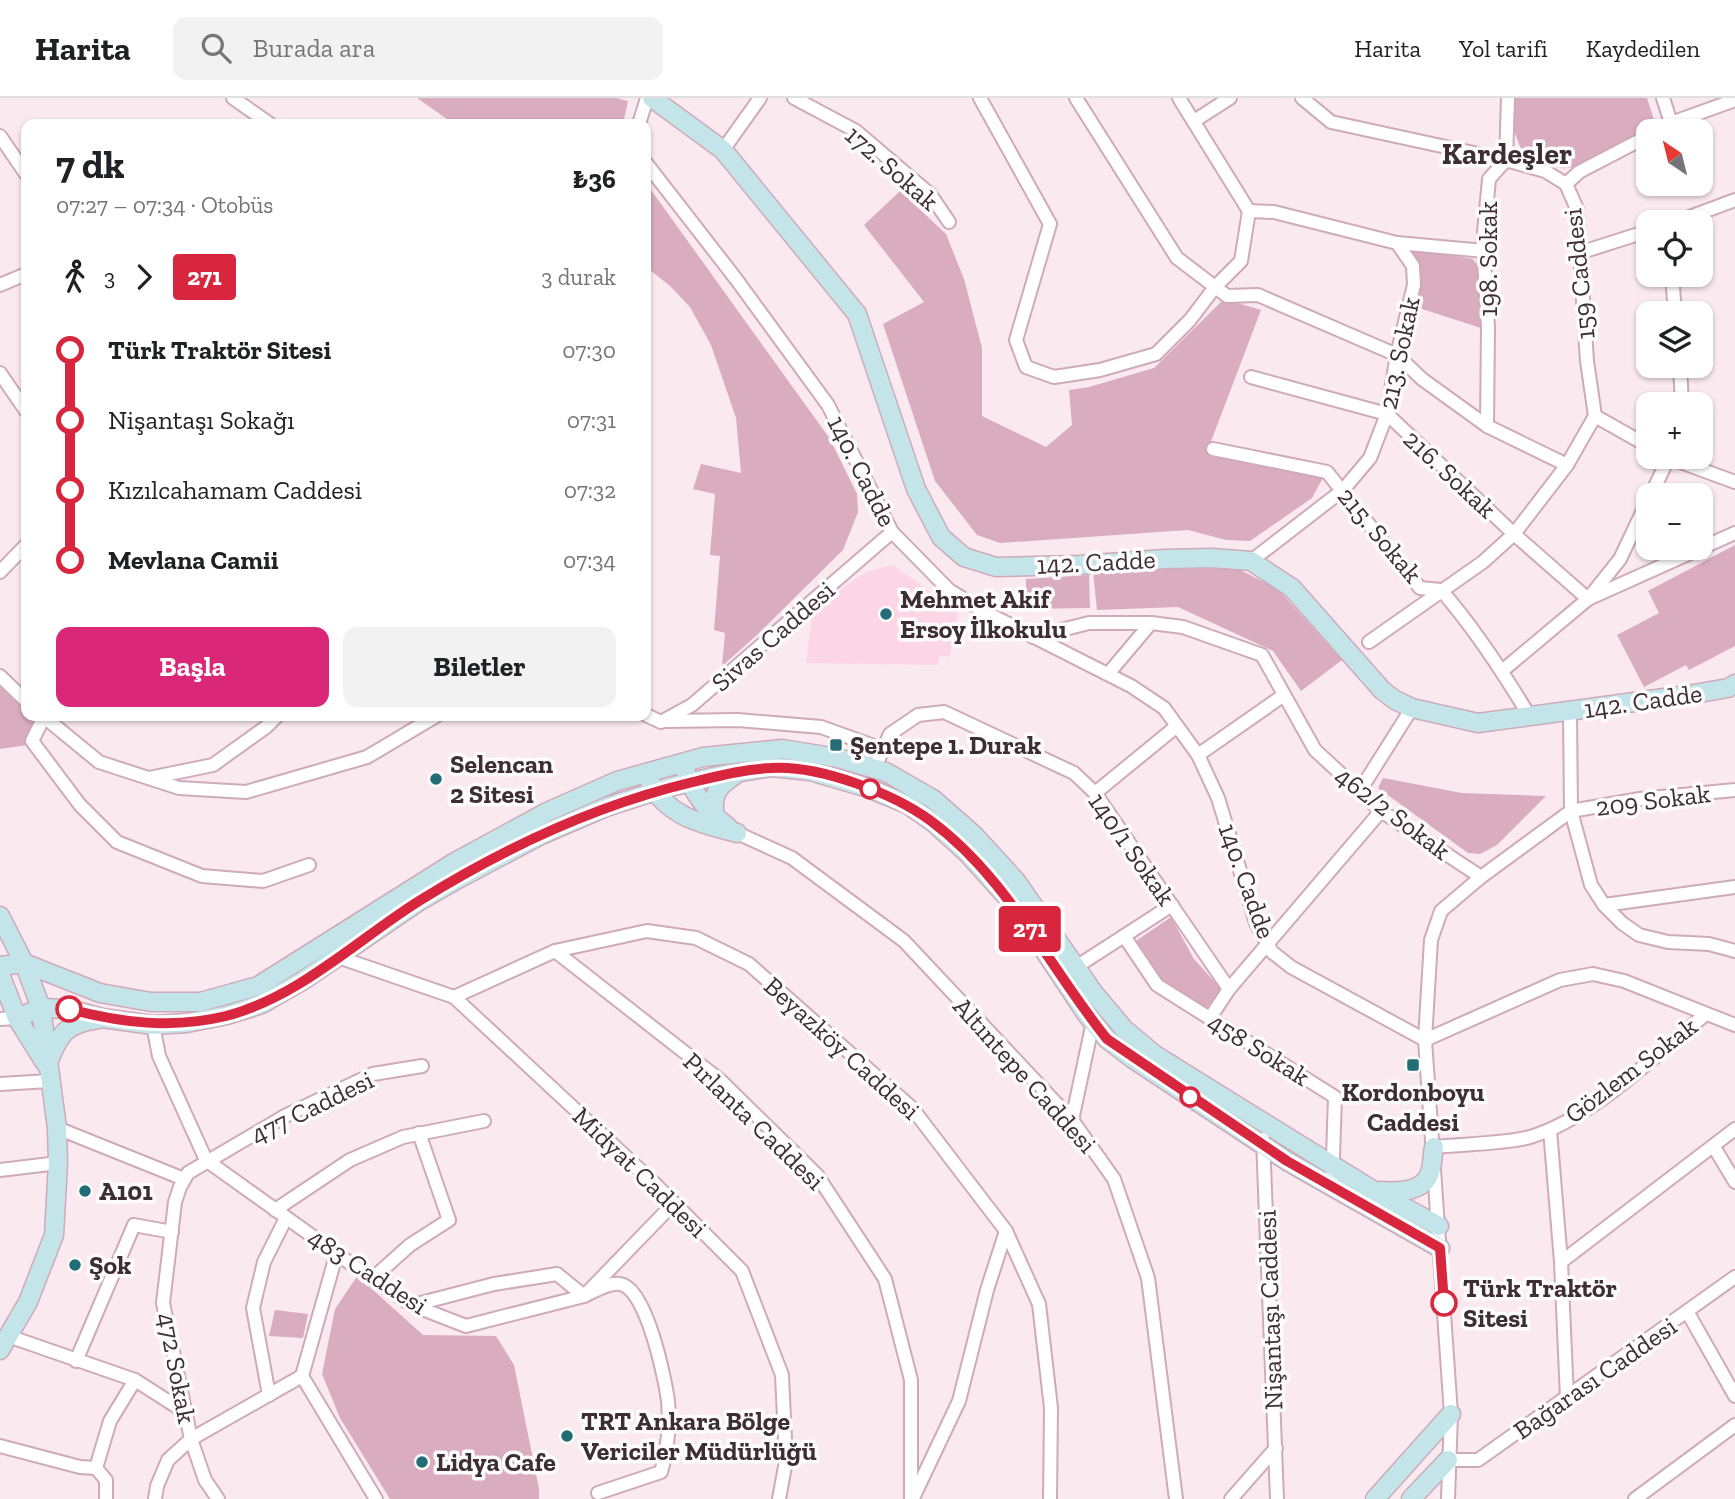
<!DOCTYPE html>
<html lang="tr">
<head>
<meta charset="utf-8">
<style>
  :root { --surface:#fff; --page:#f2f2f2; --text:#202124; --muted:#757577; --line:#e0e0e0; --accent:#db2777 }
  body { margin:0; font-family:"Zilla Slab",serif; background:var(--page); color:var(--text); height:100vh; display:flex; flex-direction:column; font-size:26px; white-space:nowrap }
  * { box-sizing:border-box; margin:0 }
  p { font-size:23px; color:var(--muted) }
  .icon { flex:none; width:38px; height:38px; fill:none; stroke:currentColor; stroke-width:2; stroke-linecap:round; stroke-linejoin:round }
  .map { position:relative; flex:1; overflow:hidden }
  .sheet { position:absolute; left:21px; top:21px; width:630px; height:602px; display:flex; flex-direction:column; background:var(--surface); border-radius:14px; box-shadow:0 2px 5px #0004 }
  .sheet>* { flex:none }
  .badge { padding:0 14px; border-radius:5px; font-size:24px; line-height:46px }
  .needle { width:46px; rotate:325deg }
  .buttons { position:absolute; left:1636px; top:21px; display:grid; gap:14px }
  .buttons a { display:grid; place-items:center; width:77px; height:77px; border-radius:14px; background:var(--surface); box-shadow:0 2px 5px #0004; font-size:35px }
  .map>.badge { position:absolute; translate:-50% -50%; box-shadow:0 0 0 4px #fff }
  .legs { display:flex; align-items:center; gap:10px; height:77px; padding:0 35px; font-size:23px }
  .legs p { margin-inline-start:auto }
  .head { display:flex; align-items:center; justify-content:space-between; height:119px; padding:0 35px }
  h1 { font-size:38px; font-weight:700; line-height:52px }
  .primary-button { display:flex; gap:14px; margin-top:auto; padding:14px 35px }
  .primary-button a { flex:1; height:80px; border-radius:14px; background:var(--accent); color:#fff; font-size:28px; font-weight:700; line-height:80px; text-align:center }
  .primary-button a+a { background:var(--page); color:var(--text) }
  ul { padding:0 35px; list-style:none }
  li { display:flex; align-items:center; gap:24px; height:70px; font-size:26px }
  li i { display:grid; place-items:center; width:10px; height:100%; margin:0 9px; background:currentColor }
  li i::after { content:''; width:18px; height:18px; margin:-9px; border:5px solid; border-radius:50%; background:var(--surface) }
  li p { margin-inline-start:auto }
  li:first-child i { background:linear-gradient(#0000 50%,currentColor 0) }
  li:last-child i { background:linear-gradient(currentColor 50%,#0000 0) }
  header { display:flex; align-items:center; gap:42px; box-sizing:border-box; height:98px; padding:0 35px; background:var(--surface); border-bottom:2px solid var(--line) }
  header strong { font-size:33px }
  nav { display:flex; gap:38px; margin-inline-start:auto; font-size:24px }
  .search { width:490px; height:63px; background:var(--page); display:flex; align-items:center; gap:18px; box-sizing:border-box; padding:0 24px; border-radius:14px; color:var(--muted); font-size:26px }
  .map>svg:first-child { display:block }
  .built { fill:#fcd6e5 }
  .green { fill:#daacbf }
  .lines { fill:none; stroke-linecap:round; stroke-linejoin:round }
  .street-casing { stroke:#cfaab9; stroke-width:16 }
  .secondary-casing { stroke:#cfaab9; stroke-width:21 }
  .street { stroke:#fff; stroke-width:12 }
  .secondary { stroke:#c3e5e9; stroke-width:18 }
  .line-1-casing { stroke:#fff; stroke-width:16 }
  .line-1 { stroke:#d7263d; stroke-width:10 }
  .poi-dot { fill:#236d76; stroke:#fcfcfc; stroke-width:2.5 }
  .stop-1-dot { fill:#fff; stroke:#d7263d; stroke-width:3.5 }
  .labels { text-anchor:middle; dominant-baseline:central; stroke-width:7; stroke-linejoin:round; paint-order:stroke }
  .street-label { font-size:26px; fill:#3d2e34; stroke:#fcfcfc }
  .poi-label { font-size:26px; font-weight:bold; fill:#3d2e34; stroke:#fcfcfc; text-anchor:start }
  .stop-label { font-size:26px; font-weight:bold; fill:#3d2e34; stroke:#fcfcfc; text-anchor:start }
  .quarter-label { font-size:30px; font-weight:bold; fill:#3d2e34; stroke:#fcfcfc }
</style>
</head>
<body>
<header>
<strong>Harita</strong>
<div class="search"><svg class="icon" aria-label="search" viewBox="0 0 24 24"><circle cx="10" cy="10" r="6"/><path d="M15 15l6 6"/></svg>Burada ara</div>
<nav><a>Harita</a><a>Yol tarifi</a><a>Kaydedilen</a></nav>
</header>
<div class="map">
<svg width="1735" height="1401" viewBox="0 0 1735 1401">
  <rect width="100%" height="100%" fill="#faeaf0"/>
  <!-- built -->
  <polygon class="built" points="893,467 958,514 950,559 940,557 937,567 806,565 812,518 843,489 868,473"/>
  <!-- green -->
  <g class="green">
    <polygon points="417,0 616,0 628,3 623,26 454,26"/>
    <path d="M 1515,0 L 1647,0 L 1654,22 C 1635,36 1584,74 1561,70 C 1548,68 1532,56 1521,51 L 1514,33 Z"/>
    <polygon points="646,85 830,341 857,396 858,414 843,452 757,537 722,568 725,535 714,532 720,458 710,457 715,396 693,391 701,366 741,375 736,320 711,247 690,209 670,188 646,169"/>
    <polygon points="900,93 946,136 964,181 982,250 982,318 1046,349 1072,327 1069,292 1089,289 1154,270 1224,201 1261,212 1207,354 1323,380 1312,400 1250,443 1226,442 1188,432 1000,445 977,437 935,383 883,226 924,204 864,127"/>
    <path d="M 1409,151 L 1473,161 L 1477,167 L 1481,230 L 1419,210 C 1420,187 1422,171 1409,151 Z"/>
    <polygon points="1735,447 1735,548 1689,572 1686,567 1644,589 1617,537 1659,515 1648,493"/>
    <polygon points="1187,468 1238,471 1278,491 1342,562 1301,593 1273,553 1178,509 1097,512 1093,474"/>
    <polygon points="1089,477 1090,510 1026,511 1026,481"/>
    <polygon points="0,586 26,610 26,618 34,618 39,622 28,647 0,651"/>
    <polygon points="1383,680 1462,695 1546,698 1497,747 1480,756 1468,755 1378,690"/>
    <polygon points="1171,819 1194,861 1221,891 1205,912 1161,884 1136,843"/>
    <polygon points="356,1180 373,1192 423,1237 496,1238 514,1267 539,1391 539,1401 390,1401 340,1320 322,1276 335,1211"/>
    <polygon points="275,1212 308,1216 303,1240 269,1238"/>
  </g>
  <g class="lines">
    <defs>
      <g id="street">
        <polyline points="233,0 270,26"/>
        <polyline points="794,0 856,33 930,96 949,124"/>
        <polyline points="980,0 1050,126 1016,242 1026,269 1054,279 1100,272 1156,256 1190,222 1215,189 1241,163 1249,113"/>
        <polyline points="1076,0 1177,160 1227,198 1258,197 1397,257 1422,281 1487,328 1567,367"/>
        <polyline points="1179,0 1249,113"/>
        <polyline points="1302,0 1331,24 1506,62 1545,73 1566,86 1577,111 1587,263 1595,318 1648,348"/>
        <polyline points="1663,0 1671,25"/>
        <polyline points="1194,23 1230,0"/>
        <polyline points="639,26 647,0"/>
        <polyline points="1656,33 1671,25 1735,2"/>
        <polyline points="0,38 26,76"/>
        <polyline points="723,52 760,0"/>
        <polyline points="646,65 736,181 828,307 892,434 949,492 983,513 1131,588 1164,610 1198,657 1218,700 1256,825 1272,854 1291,869 1425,942"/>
        <polyline points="1566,86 1579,74 1648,38"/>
        <polyline points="1249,113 1274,114 1397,145 1413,168 1414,187 1397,257 1387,316 1370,360 1343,392 1251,463"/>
        <polyline points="1676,124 1735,102"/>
        <polyline points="1397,145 1485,153"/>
        <polyline points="1579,155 1648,133"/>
        <polyline points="1672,177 1675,215"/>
        <polyline points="0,187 26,176"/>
        <polyline points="1680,268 1682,306"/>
        <polyline points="0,275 26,313"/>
        <polyline points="1251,279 1387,316 1514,436 1588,501 1735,435"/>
        <polyline points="1487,328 1488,229 1483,145 1489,81 1506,62 1508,0"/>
        <path d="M 1213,351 L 1327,374 L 1420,490 L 1441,492 C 1475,531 1503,574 1530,619"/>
        <polyline points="1667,359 1735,384"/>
        <polyline points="1651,397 1669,359"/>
        <polyline points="0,474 26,447"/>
        <polyline points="1033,539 1089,525 1151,525 1183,529 1262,557 1315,652 1381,713 1481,779"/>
        <polyline points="1369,544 1483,464 1514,436 1567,367 1595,318"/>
        <polyline points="1502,573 1588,501 1620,461 1648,402"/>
        <polyline points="1108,576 1151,525"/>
        <polyline points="0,578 26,603"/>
        <polyline points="646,617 661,624 692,607 892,434"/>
        <polyline points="43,618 99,664 179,690 246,694 367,659 436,618"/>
        <polyline points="44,619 32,643 80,707 117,744 202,778 263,783 309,767"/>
        <polyline points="666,623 738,622 821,629 882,651"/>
        <polyline points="1198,657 1284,597"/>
        <polyline points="874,671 890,636 918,617 944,614 1074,675 1095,695 1229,891"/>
        <polyline points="149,680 213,667 266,629 277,618"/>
        <polyline points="1735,692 1640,701 1571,713 1591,787 1604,807 1735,789"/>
        <polyline points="1359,694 1412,610"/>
        <polyline points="1095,695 1177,628"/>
        <polyline points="737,735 792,760 904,843 1072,1022 1114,1081 1148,1180 1176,1401"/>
        <polyline points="1604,807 1622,825 1639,837 1668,844 1709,846 1735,853"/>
        <polyline points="1124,838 1157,887 1335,999 1332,1089"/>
        <polyline points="555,853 720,982 817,1077 885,1181 911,1282 911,1401"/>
        <polyline points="338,859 454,899 652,1083 742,1173 782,1277 786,1363 779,1401"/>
        <polyline points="1076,869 1172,807"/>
        <polyline points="454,899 555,853 647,833 696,840 749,866 912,1010 1006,1133 1039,1206 1051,1310 1050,1401"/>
        <polyline points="1210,920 1229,891 1381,713"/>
        <polyline points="0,921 17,920"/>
        <polyline points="153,927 159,958 206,1062 372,1181 412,1207 466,1228 584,1198 674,1105"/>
        <polyline points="1425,942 1560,882 1593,876 1624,883 1735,927"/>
        <polyline points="0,986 49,983"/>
        <polyline points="1072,1022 1093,924"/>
        <polyline points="57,1030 184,1081"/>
        <polyline points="1550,1032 1561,1164 1567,1300"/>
        <polyline points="1263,1041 1277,1401"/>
        <path d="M 1434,1049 C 1461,1046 1505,1046 1530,1039 C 1593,1020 1655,957 1706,916"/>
        <polyline points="1714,1049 1735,1084"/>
        <polyline points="0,1072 58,1065"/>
        <polyline points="275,1112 350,1062 403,1039 484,1023"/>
        <polyline points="337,1154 302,1278 376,1401"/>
        <polyline points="1561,1164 1735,1031"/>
        <polyline points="372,1181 410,1147 449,1122 419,1035"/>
        <path d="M 413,1207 L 494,1186 L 557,1176 L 584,1198 C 595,1193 609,1184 620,1186 C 646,1189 665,1280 668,1303 C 670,1327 668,1351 661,1374 L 598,1395"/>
        <polyline points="1688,1215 1735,1298"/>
        <polyline points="8,1238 135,1282 185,1314"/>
        <polyline points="76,1263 134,1127 172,1134"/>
        <polyline points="269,1297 253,1210 264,1164 286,1120"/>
        <polyline points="0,1348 80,1369 96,1370"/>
        <polyline points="1448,1362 1478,1362 1735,1179"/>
        <polyline points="913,1400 959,1303 987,1192 1006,1133"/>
        <polyline points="106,1401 106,1382 96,1370 110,1323 135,1282"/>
        <polyline points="155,1401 157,1388 168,1362 191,1341 302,1278"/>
        <polyline points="218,1401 205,1382 191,1341 163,1205 175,1104 180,1089 188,1075 285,1018 373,976 422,968"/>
        <polyline points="1231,1401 1276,1350"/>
        <polyline points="1448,1401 1451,1316 1425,942 1431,842 1441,813 1481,779 1571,713 1570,614"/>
        <polyline points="1635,1401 1735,1327"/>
      </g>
      <g id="secondary">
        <polyline points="652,0 723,52 857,216 916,391 941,439 964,459 996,469 1079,467 1165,461 1212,460 1251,463 1292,490 1382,592 1395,602 1412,610 1478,625 1694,596 1728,590 1735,586"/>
        <path d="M 686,675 C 694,697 709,715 728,729"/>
        <path d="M 650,684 C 667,719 703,726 737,735"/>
        <path d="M 715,719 C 711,698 717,688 735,677"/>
        <polyline points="0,818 24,865 41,910 57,1030 58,1065 54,1137 28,1204 0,1252"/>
        <polyline points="0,868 24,865 100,895 151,904 200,904 258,888 455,764 547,714 617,683 703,659 782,651 838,660 886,674 933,701 975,738 1016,783 1093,894 1124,931 1155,957 1374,1093 1439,1128"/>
        <polyline points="0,876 17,920 41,910 69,911 102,920 153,927 187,925 227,917 262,906 302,883 418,804 460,780 541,737 606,709 665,690 717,678 771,669 810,673 868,690 907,706 934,725 967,755 1014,807 1087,917 1107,941 1133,961 1287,1063 1440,1150"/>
        <polyline points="17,920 45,965"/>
        <path d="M 48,965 C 59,935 67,925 99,921"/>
        <path d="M 1379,1093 C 1396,1094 1421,1095 1429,1077 C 1433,1069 1432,1058 1434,1049"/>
        <polyline points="1375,1401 1451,1316"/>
        <polyline points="1411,1401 1448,1362"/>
      </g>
    </defs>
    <!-- street casing -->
    <use href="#street" class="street-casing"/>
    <!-- secondary casing -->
    <use href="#secondary" class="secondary-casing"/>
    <!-- street -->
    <use href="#street" class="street"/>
    <!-- secondary -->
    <use href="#secondary" class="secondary"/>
  </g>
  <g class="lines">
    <defs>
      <path id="line-1" d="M 69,911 C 122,925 172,931 226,918 C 299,899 357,842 419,803 C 504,750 596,707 693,684 C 718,678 745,671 771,670 C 819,667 893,695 931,723 C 1008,780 1048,868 1107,941 L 1287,1063 L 1440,1150 L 1444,1205"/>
    </defs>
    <!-- line-1 casing -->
    <use href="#line-1" class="line-1-casing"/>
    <!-- line-1 -->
    <use href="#line-1" class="line-1"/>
  </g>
  <!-- markers -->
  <g class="poi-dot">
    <circle cx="886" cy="516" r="7"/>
    <rect x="829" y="640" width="14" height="14" rx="3.5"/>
    <circle cx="436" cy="681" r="7"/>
    <rect x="1406" y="960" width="14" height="14" rx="3.5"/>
    <circle cx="85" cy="1093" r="7"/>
    <circle cx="75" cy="1167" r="7"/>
    <circle cx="567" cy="1338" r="7"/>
    <circle cx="422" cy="1364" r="7"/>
  </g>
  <g class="stop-1-dot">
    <circle cx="870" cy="691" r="9"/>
    <circle cx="69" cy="911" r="12"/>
    <circle cx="1190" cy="999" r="9"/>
    <circle cx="1444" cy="1205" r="12"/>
  </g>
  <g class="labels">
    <!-- street labels -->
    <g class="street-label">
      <text transform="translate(892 70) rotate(41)">172. Sokak</text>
      <text transform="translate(1488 161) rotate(-90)">198. Sokak</text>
      <text transform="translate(1579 176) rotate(-96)">159 Caddesi</text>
      <text transform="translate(1399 255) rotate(-78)">213. Sokak</text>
      <text transform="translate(862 373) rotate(63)">140. Cadde</text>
      <text transform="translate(1450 376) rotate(43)">216. Sokak</text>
      <text transform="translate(1380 437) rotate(50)">215. Sokak</text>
      <text transform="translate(1096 464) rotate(-3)">142. Cadde</text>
      <text transform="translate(773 538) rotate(-41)">Sivas Caddesi</text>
      <text transform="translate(1643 603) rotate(-8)">142. Cadde</text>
      <text transform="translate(1653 702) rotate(-7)">209 Sokak</text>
      <text transform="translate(1393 715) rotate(37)">462/2 Sokak</text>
      <text transform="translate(1132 751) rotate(55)">140/1 Sokak</text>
      <text transform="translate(1247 783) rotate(70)">140. Cadde</text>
      <text transform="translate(842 950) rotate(42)">Beyazköy Caddesi</text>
      <text transform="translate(1259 951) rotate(32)">458 Sokak</text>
      <text transform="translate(1631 972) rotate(-37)">Gözlem Sokak</text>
      <text transform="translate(1025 977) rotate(48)">Altıntepe Caddesi</text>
      <text transform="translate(312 1009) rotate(-26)">477 Caddesi</text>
      <text transform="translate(754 1023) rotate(44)">Pırlanta Caddesi</text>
      <text transform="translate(640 1074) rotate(44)">Midyat Caddesi</text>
      <text transform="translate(368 1173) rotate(33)">483 Caddesi</text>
      <text transform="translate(1270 1212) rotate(-92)">Nişantaşı Caddesi</text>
      <text transform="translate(177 1270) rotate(79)">472 Sokak</text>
      <text transform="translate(1595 1280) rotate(-35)">Bağarası Caddesi</text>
    </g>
    <!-- poi labels -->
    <g class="poi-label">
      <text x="900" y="501">Mehmet Akif<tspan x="900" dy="30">Ersoy İlkokulu</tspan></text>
      <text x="850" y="647">Şentepe 1. Durak</text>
      <text x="450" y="666">Selencan<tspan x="450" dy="30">2 Sitesi</tspan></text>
      <text x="1413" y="994" text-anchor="middle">Kordonboyu<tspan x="1413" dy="30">Caddesi</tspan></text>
      <text x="99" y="1093">A101</text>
      <text x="89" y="1167">Şok</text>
      <text x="581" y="1323">TRT Ankara Bölge<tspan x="581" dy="30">Vericiler Müdürlüğü</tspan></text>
      <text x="436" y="1364">Lidya Cafe</text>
    </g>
    <!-- stop labels -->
    <g class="stop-label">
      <text x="1463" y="1190">Türk Traktör<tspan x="1463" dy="30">Sitesi</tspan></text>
    </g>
    <!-- quarter labels -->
    <g class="quarter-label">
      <text x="1507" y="56">Kardeşler</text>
    </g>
  </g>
</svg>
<div class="buttons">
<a><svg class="needle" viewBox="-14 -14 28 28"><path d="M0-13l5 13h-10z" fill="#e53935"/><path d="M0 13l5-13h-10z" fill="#757577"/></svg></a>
<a><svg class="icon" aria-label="locate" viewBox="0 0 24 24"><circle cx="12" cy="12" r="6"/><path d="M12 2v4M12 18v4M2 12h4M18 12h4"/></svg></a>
<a><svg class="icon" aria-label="layers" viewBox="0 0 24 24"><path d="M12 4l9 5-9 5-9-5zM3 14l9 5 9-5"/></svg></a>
<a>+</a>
<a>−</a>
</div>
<b class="badge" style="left:1030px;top:831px;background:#d7263d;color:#fff">271</b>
<section class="sheet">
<div class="head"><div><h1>7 dk</h1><p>07:27 – 07:34 · Otobüs</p></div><b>₺36</b></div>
<div class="legs"><svg class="icon" aria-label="walk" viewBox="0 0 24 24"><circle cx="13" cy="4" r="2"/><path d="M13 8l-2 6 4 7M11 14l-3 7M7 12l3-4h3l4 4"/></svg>3<svg class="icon" aria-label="forward" viewBox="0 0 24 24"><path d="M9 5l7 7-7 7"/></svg><b class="badge" style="background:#d7263d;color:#fff">271</b><p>3 durak</p></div>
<ul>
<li><i style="color:#d7263d"></i><b>Türk Traktör Sitesi</b><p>07:30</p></li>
<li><i style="color:#d7263d"></i><span>Nişantaşı Sokağı</span><p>07:31</p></li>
<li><i style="color:#d7263d"></i><span>Kızılcahamam Caddesi</span><p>07:32</p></li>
<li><i style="color:#d7263d"></i><b>Mevlana Camii</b><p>07:34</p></li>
</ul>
<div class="primary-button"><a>Başla</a><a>Biletler</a></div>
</section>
</div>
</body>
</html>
